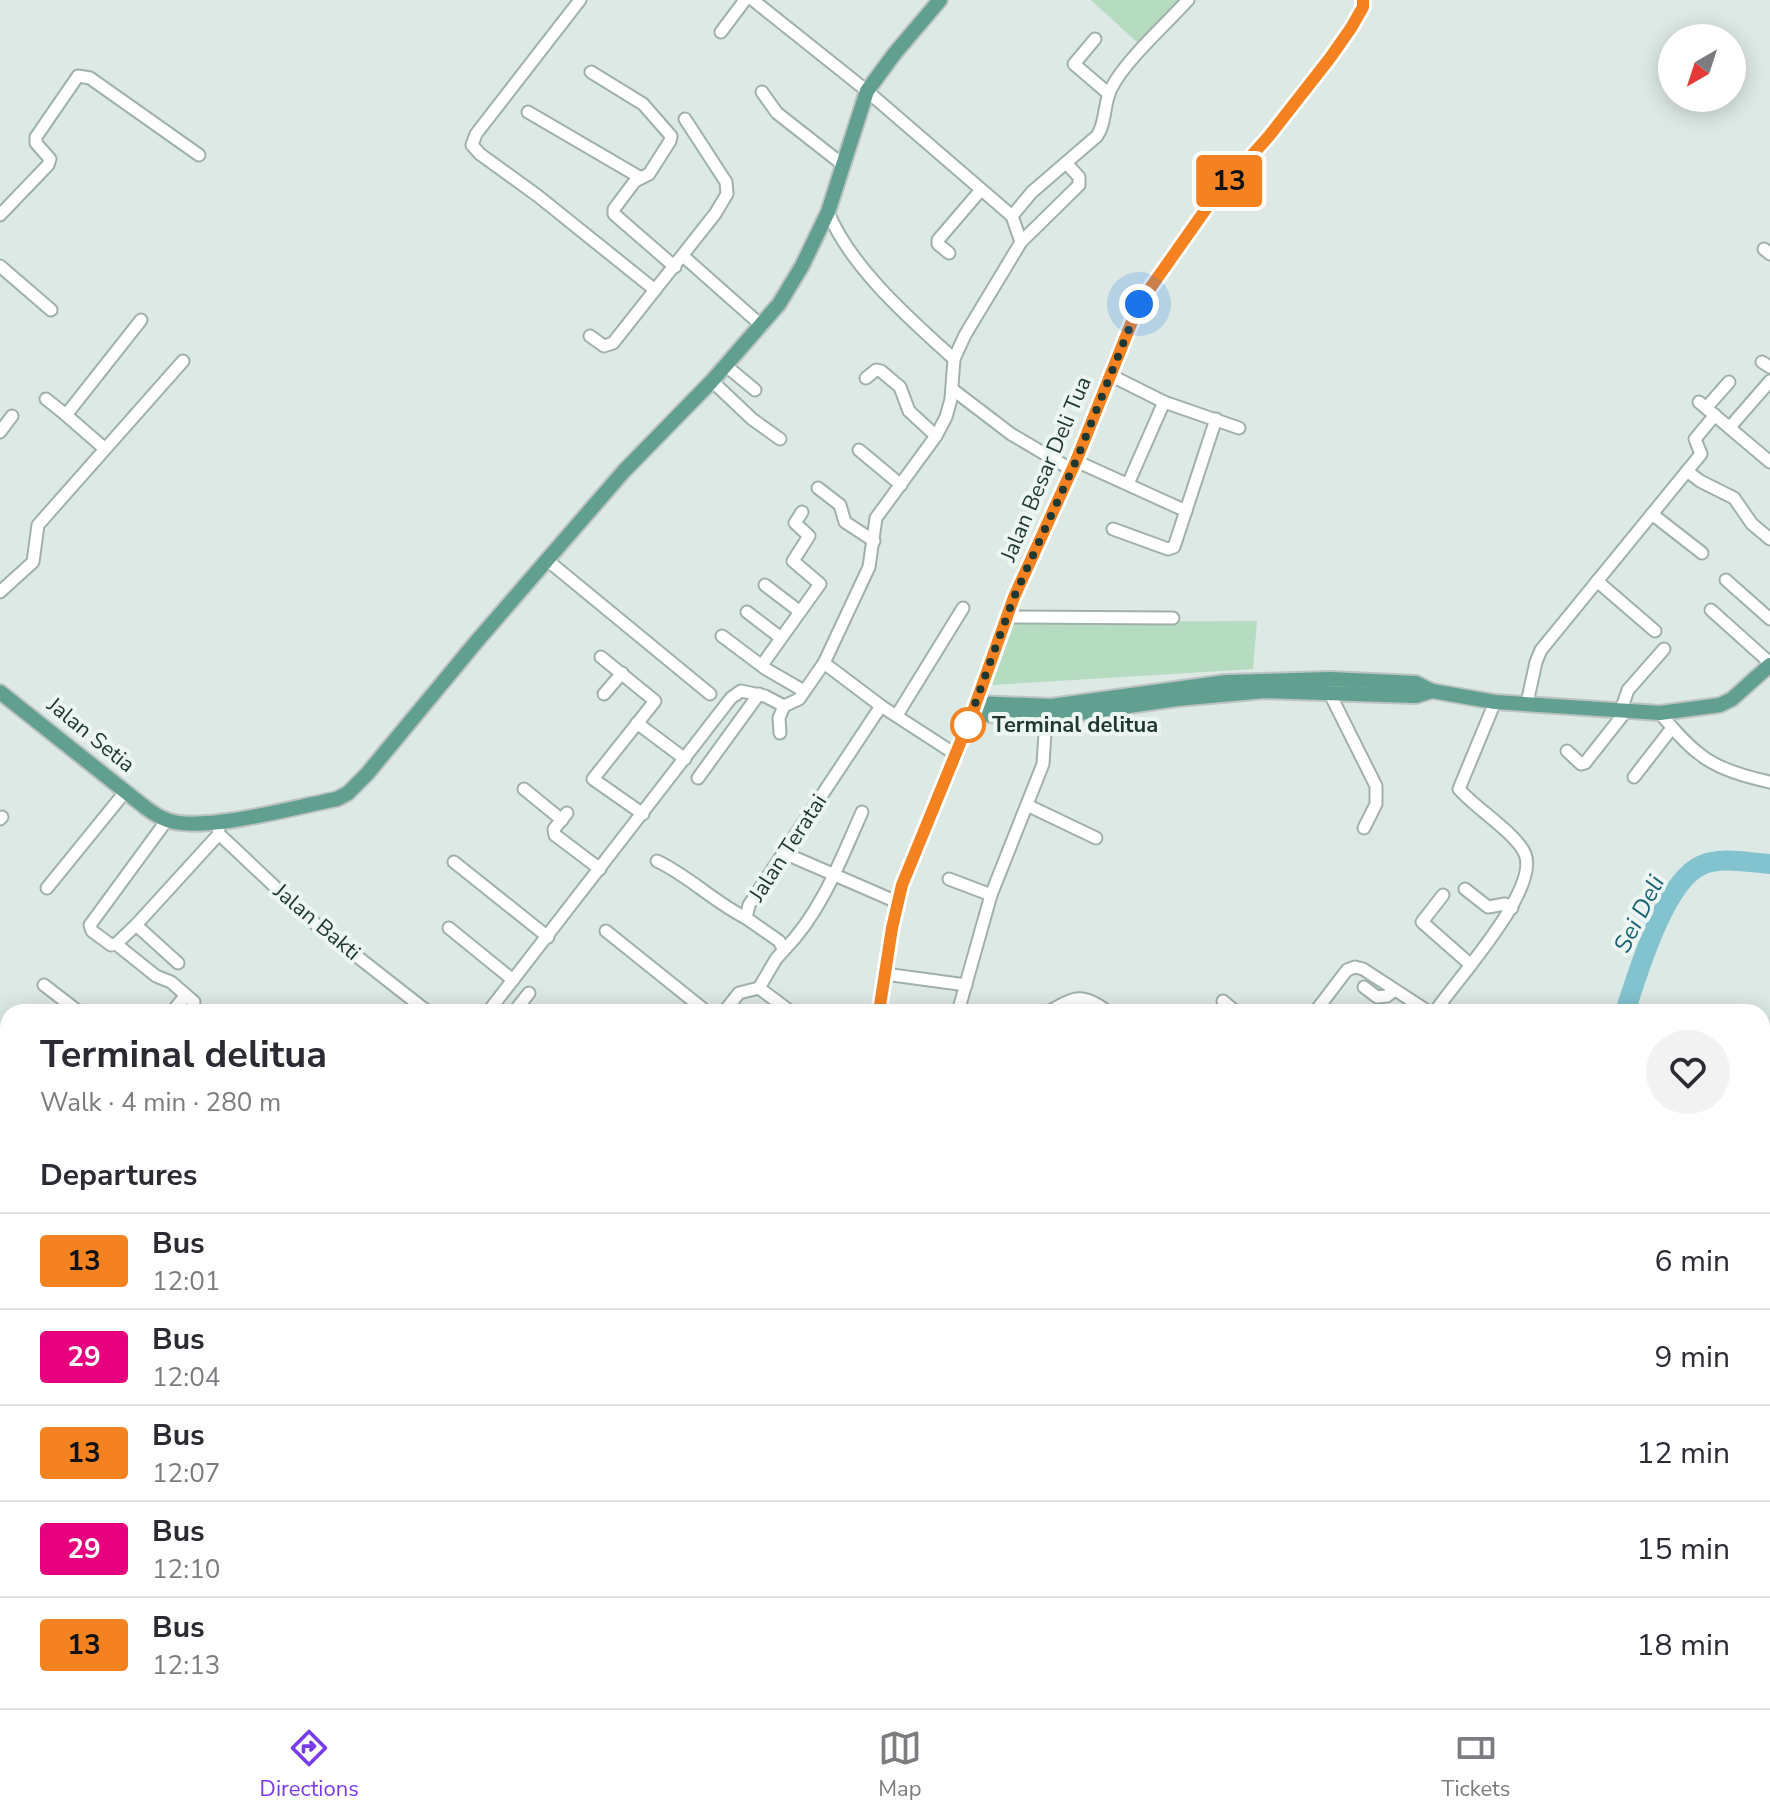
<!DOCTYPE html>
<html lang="en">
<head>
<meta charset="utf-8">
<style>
  :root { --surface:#fff; --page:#f2f2f3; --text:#2b2b33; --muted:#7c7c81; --line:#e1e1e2; --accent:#7c3aed }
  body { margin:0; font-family:"Nunito Sans",sans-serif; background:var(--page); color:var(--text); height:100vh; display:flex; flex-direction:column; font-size:30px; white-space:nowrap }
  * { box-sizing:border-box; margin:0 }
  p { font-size:26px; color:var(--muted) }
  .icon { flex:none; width:44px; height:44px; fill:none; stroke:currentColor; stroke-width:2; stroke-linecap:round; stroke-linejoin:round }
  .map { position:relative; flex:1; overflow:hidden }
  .panel { position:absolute; left:0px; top:1004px; width:1770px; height:704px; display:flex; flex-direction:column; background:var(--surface); border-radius:24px 24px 0 0; box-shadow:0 4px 20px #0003 }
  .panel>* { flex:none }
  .badge { padding:0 16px; border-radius:6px; font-size:28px; line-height:52px }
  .needle { width:52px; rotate:219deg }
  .fabs { position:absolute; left:1658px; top:24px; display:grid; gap:16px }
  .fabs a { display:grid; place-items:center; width:88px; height:88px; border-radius:50%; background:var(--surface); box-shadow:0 4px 20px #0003; font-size:40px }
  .you { position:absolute; width:40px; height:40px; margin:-20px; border:6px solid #fff; border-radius:50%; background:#1a73e8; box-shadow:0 0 0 12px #1a73e833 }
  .map>.badge { position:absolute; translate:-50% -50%; box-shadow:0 0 0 4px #fff }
  h2 { padding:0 40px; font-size:30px; line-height:72px }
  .round { display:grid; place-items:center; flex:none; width:84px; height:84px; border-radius:42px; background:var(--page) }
  .overview { display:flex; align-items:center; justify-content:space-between; height:136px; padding:0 40px }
  h1 { font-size:38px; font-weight:700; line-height:60px }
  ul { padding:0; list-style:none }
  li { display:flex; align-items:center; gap:24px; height:96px; padding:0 40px; border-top:2px solid var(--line) }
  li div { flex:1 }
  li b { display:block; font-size:30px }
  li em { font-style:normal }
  li .badge { min-width:88px; font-weight:700; text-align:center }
  .tabs { display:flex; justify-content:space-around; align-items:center; height:112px; border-top:2px solid var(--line); background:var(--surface); font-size:22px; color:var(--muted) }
  .tabs a { display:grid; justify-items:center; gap:4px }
  .tabs .active { color:var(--accent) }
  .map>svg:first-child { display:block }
  .green { fill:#b5dbc0 }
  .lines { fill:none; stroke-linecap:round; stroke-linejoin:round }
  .river { stroke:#83c3d0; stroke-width:20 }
  .minor-casing { stroke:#a0b0ab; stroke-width:15 }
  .major-casing { stroke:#bcc3c2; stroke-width:18 }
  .minor { stroke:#fff; stroke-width:11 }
  .major { stroke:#619f91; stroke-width:14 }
  .line-casing { stroke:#fff; stroke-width:18 }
  .line { stroke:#f58220; stroke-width:12 }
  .walk { stroke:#1f3832; stroke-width:8; stroke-dasharray:0 14.4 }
  .stop-dot { fill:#fff; stroke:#f58220; stroke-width:4 }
  .labels { text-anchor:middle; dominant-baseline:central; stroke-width:8; stroke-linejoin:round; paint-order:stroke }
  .street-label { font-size:22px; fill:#1f3832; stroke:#edf6f2 }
  .stop-label { font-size:22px; font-weight:bold; fill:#1f3832; stroke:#edf6f2; text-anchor:start }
  .water-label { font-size:24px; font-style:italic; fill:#196374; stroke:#edf6f2 }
</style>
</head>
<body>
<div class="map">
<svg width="1770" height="1708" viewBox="0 0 1770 1708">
  <rect width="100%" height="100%" fill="#dde9e4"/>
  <!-- green -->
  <g class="green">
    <polygon points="1091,0 1178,0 1139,44"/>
    <polygon points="1257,621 1253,669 992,685 1010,622"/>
  </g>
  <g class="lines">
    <!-- river -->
    <g class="river">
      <path d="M 1625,1012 C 1637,976 1664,881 1702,865 C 1722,856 1749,863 1770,864"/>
      <polyline points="1762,1256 1770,1256"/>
    </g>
    <defs>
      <g id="minor">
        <polyline points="580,0 476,134 472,145 480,154 538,196 655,290"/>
        <polyline points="753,0 867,91 1012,216 1021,242"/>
        <polyline points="721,32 745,0"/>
        <polyline points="1095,39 1074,64 1109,94"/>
        <polyline points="591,72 643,104 671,136 670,141 649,174 635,181 614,209 614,214 675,267"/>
        <polyline points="762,92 777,113 842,164"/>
        <polyline points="528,112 641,178"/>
        <path d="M 828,212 C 851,268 910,319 954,359"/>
        <polyline points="0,215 48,165 50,159 36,143 36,137 78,76 90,78 199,155"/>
        <path d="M 1012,216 L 1032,192 L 1097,136 C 1107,121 1103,102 1112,87 C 1125,61 1167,23 1188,0"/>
        <polyline points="1764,249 1770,254"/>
        <polyline points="949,253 938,244 938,240 980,191"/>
        <polyline points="683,256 762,326"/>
        <polyline points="0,266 51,310"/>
        <polyline points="590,336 604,346 613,343 715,214 727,194 726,182 685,119"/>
        <polyline points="1762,362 1770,367"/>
        <polyline points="725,365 755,390"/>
        <polyline points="1110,375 1164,402"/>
        <polyline points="866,378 876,370 881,371 900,387 909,411 936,436"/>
        <polyline points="712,381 752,419 780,439"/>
        <polyline points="952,389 1011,434 1072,470"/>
        <polyline points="46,399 66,415"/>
        <polyline points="1699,402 1770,462"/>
        <polyline points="1706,408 1729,382"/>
        <polyline points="1730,427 1770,381"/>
        <polyline points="0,432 12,416"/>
        <polyline points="104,448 66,415 141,320"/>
        <polyline points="859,450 901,485"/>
        <polyline points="1076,461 1186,511"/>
        <polyline points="1687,471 1700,481 1734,498 1752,524 1770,539"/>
        <polyline points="1128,484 1164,402 1239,428"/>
        <polyline points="818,488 840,505 845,522 874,541"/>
        <polyline points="1652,514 1702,553"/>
        <polyline points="1113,529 1168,549 1174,547 1216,419"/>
        <polyline points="547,560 710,694"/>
        <polyline points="1726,580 1770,619"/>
        <polyline points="1597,581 1655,631"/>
        <polyline points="765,585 799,611"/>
        <polyline points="0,592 33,562 38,525 183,361"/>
        <polyline points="1711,610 1770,663"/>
        <polyline points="747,612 781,638"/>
        <polyline points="1006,617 1173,618"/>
        <polyline points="722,636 766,669 804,691"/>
        <polyline points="601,657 655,701 593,779 643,814"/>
        <polyline points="824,663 881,706 955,754"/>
        <polyline points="762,665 820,584 793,561 809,536 795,523 802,512"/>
        <polyline points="604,694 622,673"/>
        <polyline points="1330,694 1376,786 1376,804 1364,828"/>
        <polyline points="1527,703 1536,662 1541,650 1701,454 1695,439 1715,415"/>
        <polyline points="1621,710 1628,690 1664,649"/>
        <path d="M 1660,713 C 1696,757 1713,770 1770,782"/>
        <polyline points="897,715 963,608"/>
        <polyline points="637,723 685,759"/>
        <polyline points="780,733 779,718 784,706"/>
        <polyline points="1567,751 1581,764 1585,763 1626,711"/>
        <polyline points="1634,777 1672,728"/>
        <polyline points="698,778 759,694"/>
        <polyline points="524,789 562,820"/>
        <polyline points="1029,806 1096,838"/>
        <polyline points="567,813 554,829 555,835 600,869"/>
        <polyline points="0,819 2,817"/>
        <polyline points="167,820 90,925 92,931 111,945 116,944 136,925 219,834"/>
        <polyline points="218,827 219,834 308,918 428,1012"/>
        <polyline points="784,853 897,902"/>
        <path d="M 657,861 C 689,876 714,902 746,918"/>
        <polyline points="454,862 548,937"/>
        <polyline points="949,879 991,895"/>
        <polyline points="47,888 125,792"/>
        <polyline points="1465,889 1488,907 1505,904 1512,908"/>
        <polyline points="1443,895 1422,922 1471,965"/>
        <polyline points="136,925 178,963"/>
        <polyline points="449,928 513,980"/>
        <polyline points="606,931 707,1012"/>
        <polyline points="116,944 156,976 171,982 194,1002"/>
        <path d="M 784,950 C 821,913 841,859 862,812"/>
        <polyline points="885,974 966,985"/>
        <polyline points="44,985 79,1012"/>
        <polyline points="1364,987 1377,997 1387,996 1394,990"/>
        <polyline points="759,988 776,959 784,950 779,941 746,918 749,905 881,706"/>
        <polyline points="759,988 791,1012"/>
        <polyline points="1223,1001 1236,1012"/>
        <polyline points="172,1012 186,995"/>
        <polyline points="488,1012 731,698 741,691 765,696 784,706 799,699 824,663 869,567 876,518 936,436 946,417 951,399 954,359 965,335 1021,242 1079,185 1079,177 1067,164"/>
        <polyline points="514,1012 529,993"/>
        <polyline points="724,1012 739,993 759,988"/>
        <polyline points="958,1012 991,895 1043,764 1046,718"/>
        <path d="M 1048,1012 C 1075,997 1082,992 1108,1012"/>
        <polyline points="1315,1012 1347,970 1355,967 1363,969 1429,1012"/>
        <path d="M 1435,1012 C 1455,981 1540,890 1525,854 C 1517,834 1475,808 1459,789 L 1495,702"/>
        <polyline points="0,1130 8,1123"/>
        <polyline points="0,1428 8,1435"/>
        <polyline points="0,1456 8,1446"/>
        <polyline points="0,1537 8,1543"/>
        <polyline points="0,1621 8,1612"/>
        <polyline points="196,1700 206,1708"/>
        <polyline points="355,1700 366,1708"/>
        <polyline points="509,1700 519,1708"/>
        <polyline points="1378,1700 1387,1708"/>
        <polyline points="706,1702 719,1708"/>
        <polyline points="80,1708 87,1700"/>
        <polyline points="321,1708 328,1700"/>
        <polyline points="905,1708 906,1700"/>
        <polyline points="1443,1708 1449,1700"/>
      </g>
      <g id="major">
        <path d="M 0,692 L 146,808 C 154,814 164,820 174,822 C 214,830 295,807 337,799 L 348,793 L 367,774 L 477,641 L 624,471 L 712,381 L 779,304 L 802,266 L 828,212 L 867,91 L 895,53 L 940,0"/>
        <polyline points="976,703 1051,706 1226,682 1330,679 1416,683 1432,691 1495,702 1660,713 1720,705 1732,699 1770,665"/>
        <polyline points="972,714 1046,718 1177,699 1265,691 1416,696 1432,691"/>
        <polyline points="879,1012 892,928 902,885 972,714 1014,597 1076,461 1139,304 1213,199 1269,136 1330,58 1351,28 1363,7 1363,0"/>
        <polyline points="580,1700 580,1708"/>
      </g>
    </defs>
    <!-- minor casing -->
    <use href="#minor" class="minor-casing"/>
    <!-- major casing -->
    <use href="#major" class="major-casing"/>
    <!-- minor -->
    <use href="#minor" class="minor"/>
    <!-- major -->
    <use href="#major" class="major"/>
  </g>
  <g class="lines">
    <defs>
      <polyline id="line" points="879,1012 892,928 902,885 972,714 1014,597 1076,461 1139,304 1213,199 1269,136 1330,58 1351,28 1363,7 1363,0"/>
    </defs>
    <!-- line casing -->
    <use href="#line" class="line-casing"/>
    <!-- line -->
    <use href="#line" class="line"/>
    <!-- walk -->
    <polyline class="walk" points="968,725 964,734 1014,597 1076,461 1139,304"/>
  </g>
  <!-- markers -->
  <circle class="stop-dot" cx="968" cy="725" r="16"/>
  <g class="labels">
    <!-- street labels -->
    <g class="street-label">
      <text transform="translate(1046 469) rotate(-67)">Jalan Besar Deli Tua</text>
      <text transform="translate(91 735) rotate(39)">Jalan Setia</text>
      <text transform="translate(788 848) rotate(-57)">Jalan Teratai</text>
      <text transform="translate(317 922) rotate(40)">Jalan Bakti</text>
    </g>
    <!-- stop labels -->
    <g class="stop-label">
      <text x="992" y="725">Terminal delitua</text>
    </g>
    <!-- water labels -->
    <g class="water-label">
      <text transform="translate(1639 914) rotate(-63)">Sei Deli</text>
    </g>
  </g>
</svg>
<div class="fabs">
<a><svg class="needle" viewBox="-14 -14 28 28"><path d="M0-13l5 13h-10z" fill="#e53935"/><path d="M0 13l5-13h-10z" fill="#7c7c81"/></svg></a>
</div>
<div class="you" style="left:1139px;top:304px"></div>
<b class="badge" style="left:1229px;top:181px;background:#f58220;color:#111">13</b>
<section class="panel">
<div class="overview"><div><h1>Terminal delitua</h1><p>Walk · 4 min · 280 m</p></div><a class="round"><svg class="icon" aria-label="heart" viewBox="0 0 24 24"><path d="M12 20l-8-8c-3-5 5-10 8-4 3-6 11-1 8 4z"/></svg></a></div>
<h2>Departures</h2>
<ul>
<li><span class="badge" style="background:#f58220;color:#111">13</span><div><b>Bus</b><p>12:01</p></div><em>6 min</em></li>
<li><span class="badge" style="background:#e6007e;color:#fff">29</span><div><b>Bus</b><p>12:04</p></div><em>9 min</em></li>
<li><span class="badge" style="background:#f58220;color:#111">13</span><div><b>Bus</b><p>12:07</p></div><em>12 min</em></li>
<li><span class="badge" style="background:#e6007e;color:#fff">29</span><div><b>Bus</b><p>12:10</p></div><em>15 min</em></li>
<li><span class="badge" style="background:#f58220;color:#111">13</span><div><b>Bus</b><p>12:13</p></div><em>18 min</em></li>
</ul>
</section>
</div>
<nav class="tabs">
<a class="active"><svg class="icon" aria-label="directions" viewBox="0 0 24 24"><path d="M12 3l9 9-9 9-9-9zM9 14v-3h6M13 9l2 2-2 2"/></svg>Directions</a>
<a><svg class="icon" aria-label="map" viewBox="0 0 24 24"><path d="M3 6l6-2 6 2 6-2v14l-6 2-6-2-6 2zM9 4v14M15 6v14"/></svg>Map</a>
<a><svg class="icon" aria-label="tickets" viewBox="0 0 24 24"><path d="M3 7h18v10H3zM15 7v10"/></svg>Tickets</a>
</nav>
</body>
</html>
